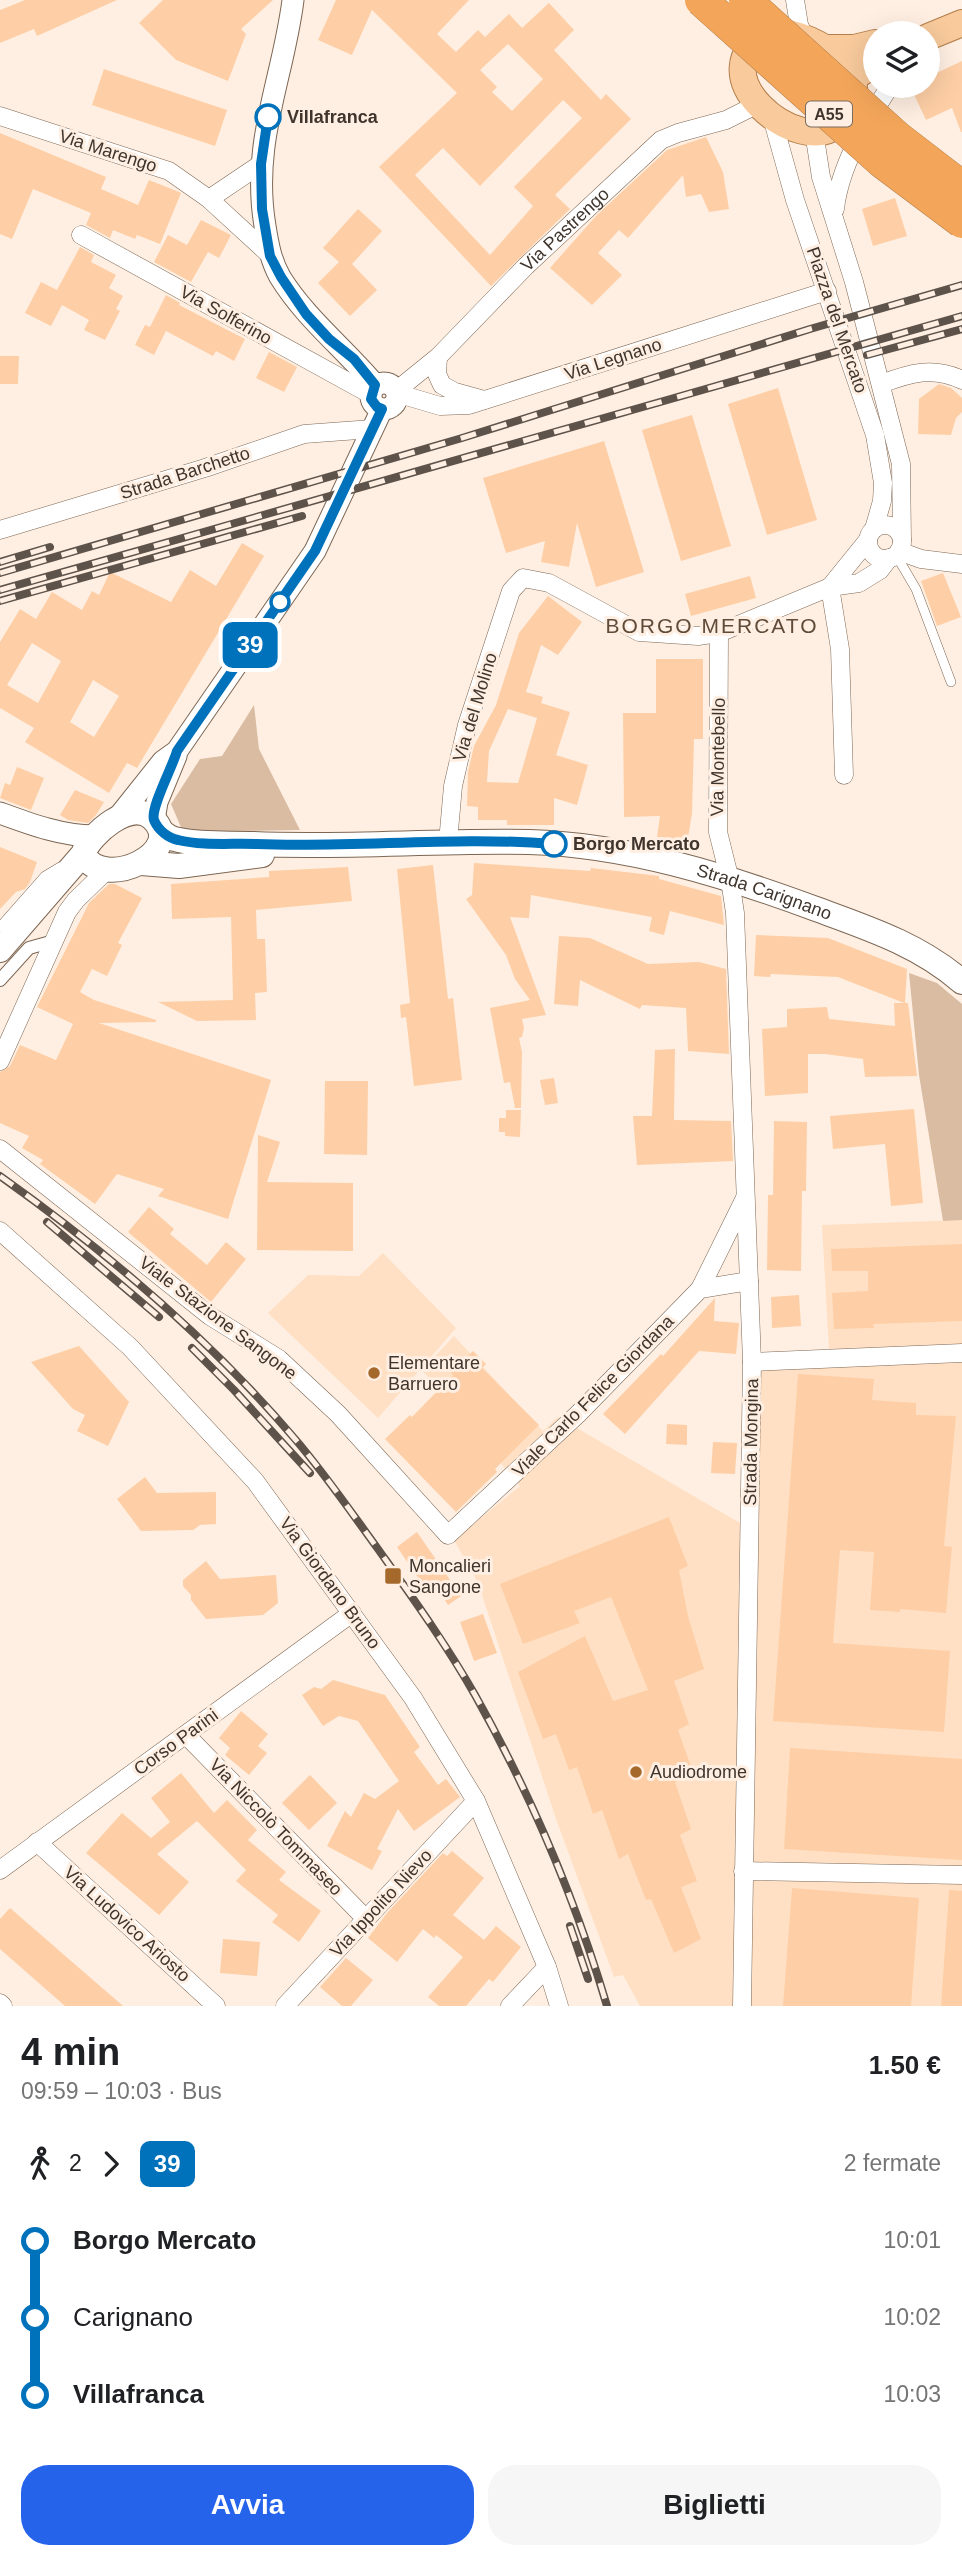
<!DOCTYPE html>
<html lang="it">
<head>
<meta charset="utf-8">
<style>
  :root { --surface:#fff; --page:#f6f6f6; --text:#202124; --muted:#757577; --accent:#2563eb }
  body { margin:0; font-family:Helvetica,sans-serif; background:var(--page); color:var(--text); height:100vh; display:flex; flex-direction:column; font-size:26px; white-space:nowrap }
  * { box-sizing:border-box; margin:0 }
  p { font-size:23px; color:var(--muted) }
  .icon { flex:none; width:38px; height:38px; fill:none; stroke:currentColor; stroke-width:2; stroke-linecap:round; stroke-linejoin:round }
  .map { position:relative; height:2006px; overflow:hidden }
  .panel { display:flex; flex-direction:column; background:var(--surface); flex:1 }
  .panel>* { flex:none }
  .badge { padding:0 14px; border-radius:10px; font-size:24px; line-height:46px }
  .fabs { position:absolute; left:863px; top:21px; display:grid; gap:14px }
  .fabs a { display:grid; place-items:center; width:77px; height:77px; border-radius:50%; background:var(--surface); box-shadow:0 7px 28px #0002; font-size:35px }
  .map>.badge { position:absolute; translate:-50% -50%; box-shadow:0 0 0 4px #fff }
  .legs { display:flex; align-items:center; gap:10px; height:77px; padding:0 21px; font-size:23px }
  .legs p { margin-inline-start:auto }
  .head { display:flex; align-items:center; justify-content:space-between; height:119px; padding:0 21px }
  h1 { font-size:38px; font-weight:800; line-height:52px }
  .primary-button { display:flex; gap:14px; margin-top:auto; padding:14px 21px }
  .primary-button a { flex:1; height:80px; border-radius:28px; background:var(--accent); color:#fff; font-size:28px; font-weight:800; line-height:80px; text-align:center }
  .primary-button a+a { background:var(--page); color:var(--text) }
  ul { padding:0 21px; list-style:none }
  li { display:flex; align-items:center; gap:24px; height:77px; font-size:26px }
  li i { display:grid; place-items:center; width:10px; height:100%; margin:0 9px; background:currentColor }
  li i::after { content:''; width:18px; height:18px; margin:-9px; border:5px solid; border-radius:50%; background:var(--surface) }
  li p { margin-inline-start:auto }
  li:first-child i { background:linear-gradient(#0000 50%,currentColor 0) }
  li:last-child i { background:linear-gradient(currentColor 50%,#0000 0) }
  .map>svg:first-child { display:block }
  .built { fill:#ffe0c4 }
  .green { fill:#dabca2 }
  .building { fill:#fecfa6; fill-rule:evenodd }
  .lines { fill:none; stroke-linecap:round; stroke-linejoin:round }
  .service-casing { stroke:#7d6754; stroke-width:10 }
  .pedestrian-casing { stroke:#7d6754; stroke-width:14 }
  .minor-casing { stroke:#7d6754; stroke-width:19 }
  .tertiary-casing { stroke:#7d6754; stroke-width:23 }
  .secondary-casing { stroke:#7d6754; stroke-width:26 }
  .primary-casing { stroke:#b47e4a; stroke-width:28 }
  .service { stroke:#fff; stroke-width:9 }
  .pedestrian { stroke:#fff; stroke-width:12 }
  .minor { stroke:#fff; stroke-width:18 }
  .tertiary { stroke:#fff; stroke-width:21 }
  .secondary { stroke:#fff; stroke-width:24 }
  .primary { stroke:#f8ca9c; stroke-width:26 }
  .rail-casing { stroke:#5e534a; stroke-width:8 }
  .rail { stroke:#ffefe2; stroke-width:5; stroke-dasharray:16; stroke-linecap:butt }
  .motorway-bridge-casing { stroke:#b47e4a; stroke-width:33; stroke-linecap:butt }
  .motorway-bridge { stroke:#f3a65a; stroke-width:32 }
  .line-1-casing { stroke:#fff; stroke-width:16 }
  .line-1 { stroke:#0072bc; stroke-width:10 }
  .stop-1-dot { fill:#fff; stroke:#0072bc; stroke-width:3.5 }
  .poi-dot { fill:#a5692c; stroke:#ffefe2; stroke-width:2.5 }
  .labels { text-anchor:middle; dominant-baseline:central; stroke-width:6; stroke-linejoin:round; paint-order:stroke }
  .shield { fill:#ffefe2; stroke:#796d63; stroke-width:2 }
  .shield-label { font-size:16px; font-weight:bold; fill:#3f352d }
  .stop-label { font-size:18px; font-weight:bold; fill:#3f352d; stroke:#ffefe2; text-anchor:start }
  .street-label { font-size:18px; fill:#3f352d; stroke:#ffefe2 }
  .poi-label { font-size:18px; fill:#3f352d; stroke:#ffefe2; text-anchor:start }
  .quarter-label { font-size:21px; letter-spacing:2px; fill:#604b39; stroke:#ffefe2 }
</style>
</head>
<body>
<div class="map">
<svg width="962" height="2006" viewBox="0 0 962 2006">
  <rect width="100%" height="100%" fill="#ffefe2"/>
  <!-- built -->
  <g class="built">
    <polygon points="962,1220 962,2006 640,2006 623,1975 614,1977 556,1819 478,1583 454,1540 520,1486 422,1370 454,1336 543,1431 558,1417 740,1523 744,1357 829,1351 822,1225"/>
    <polygon points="383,1253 456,1328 378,1418 268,1313 308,1275 359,1276"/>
  </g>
  <!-- green -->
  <g class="green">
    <polygon points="254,705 259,749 300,830 183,832 171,804 200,759 222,756"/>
    <polygon points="909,973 937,983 962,1004 962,1220 943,1221 919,1075"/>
  </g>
  <!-- building -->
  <g class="building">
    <polygon points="25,0 117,0 37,36 34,29 0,43 0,10"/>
    <polygon points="163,0 273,0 241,29 246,34 228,81 176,60 139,23"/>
    <path d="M 336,0 L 469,0 L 437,34 L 456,52 L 478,30 L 485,37 L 509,14 L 522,28 L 549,3 L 574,30 L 554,50 L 601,100 L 606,94 L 631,119 L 555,195 L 570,209 L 491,286 L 379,167 L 457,93 L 372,10 L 352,55 L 318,40 ZM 508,44 L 543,79 L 512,111 L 492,92 L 497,87 L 480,70 ZM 563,100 L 582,118 L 514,187 L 533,206 L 490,255 L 415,175 L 443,148 L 480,186 Z"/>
    <polygon points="962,61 962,132 961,132 952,108 926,120 910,86 928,86 928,77"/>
    <polygon points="104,69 227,110 215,146 92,105"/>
    <polygon points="0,133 106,177 101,189 138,205 149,180 179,192 181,193 160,244 137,235 135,239 113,230 110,238 86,225 91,213 33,189 12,239 0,234"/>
    <polygon points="706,137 723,172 729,209 709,212 701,194 686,197 683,175 628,238 619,230 598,253 622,275 592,305 550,268 596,216 667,150"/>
    <polygon points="895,198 907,236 873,246 862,209"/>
    <polygon points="358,209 382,231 352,264 377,290 350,316 318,283 339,262 323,248"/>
    <polygon points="201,220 231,235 219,258 208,252 191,282 154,262 168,235 187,245"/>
    <polygon points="80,247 94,255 91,262 116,275 109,288 123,296 116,309 120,311 105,340 84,330 89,320 62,305 51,326 25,313 41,282 57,290"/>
    <polygon points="166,295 180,303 179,305 245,339 234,361 216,351 213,356 166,331 154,355 135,345 145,325 150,327"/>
    <polygon points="269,352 297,367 284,392 256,378"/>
    <polygon points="0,356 19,356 18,384 0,384"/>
    <polygon points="939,384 951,388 962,398 962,412 956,418 951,435 918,434 919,399"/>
    <polygon points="778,388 817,520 767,535 728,404"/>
    <polygon points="692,415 731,546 681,561 642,430"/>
    <polygon points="604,441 644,572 596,587 577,523 569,567 541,562 545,541 506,553 483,478"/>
    <path d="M 242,543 L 264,556 L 137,768 L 127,763 L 109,793 L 25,742 L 34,728 L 0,708 L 0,642 L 20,609 L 36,619 L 52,592 L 82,610 L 92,591 L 99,595 L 110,572 L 171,602 L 190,570 L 216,586 ZM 32,643 L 61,661 L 38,703 L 7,685 ZM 93,680 L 119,696 L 94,737 L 70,722 Z"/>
    <polygon points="943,573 961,617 937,626 921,581"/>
    <polygon points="750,576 756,598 691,616 685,594"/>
    <path d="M 548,596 L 582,622 L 558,655 L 541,645 L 526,692 L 543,697 L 541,703 L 570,712 L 556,755 L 588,765 L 577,805 L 554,798 L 554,825 L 507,825 L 507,820 L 478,820 L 478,807 L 467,806 L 468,772 L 474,746 L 496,705 L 519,633 ZM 508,709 L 537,718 L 518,783 L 487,782 L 489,751 Z"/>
    <polygon points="656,659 703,659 703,739 694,739 692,813 686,851 656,844 660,816 624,817 623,713 656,713"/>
    <polygon points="17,767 44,778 31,810 0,798 5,783 10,785"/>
    <polygon points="75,790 104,802 96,815 88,823 68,820 60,815"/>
    <polygon points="0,847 37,862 30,882 25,889 16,892 0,909"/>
    <polygon points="474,863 590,871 591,868 659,876 659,879 721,896 724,925 670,911 664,935 649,931 652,917 531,895 529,918 510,917 546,1015 522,1019 524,1028 522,1037 519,1038 522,1052 521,1108 515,1108 510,1082 504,1083 490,1008 530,1000 515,979 506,955 466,899 472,895"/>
    <polygon points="433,865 448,999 453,998 462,1080 414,1086 406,1017 401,1018 400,1005 410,1003 397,869"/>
    <polygon points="348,867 352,901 256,910 257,939 265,939 267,992 255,993 256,1020 197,1021 158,1002 233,1000 231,917 172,919 171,884 269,877 269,871"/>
    <polygon points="109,884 115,884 142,898 118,943 122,945 107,976 92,969 80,992 94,1000 156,1020 156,1022 99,1023 271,1080 228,1219 158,1196 164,1189 117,1174 95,1204 40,1164 43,1160 22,1148 29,1136 0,1123 0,1072 10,1066 20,1045 56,1060 73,1024 37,1007 89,903"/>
    <polygon points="756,935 828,938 907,969 905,1003 908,1003 917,1076 865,1077 863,1059 825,1054 808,1054 808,1093 765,1096 762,1029 787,1027 787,1009 827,1007 829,1019 895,1026 894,1003 904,1003 838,977 771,974 770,977 754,976"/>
    <polygon points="559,936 590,938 648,964 699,962 726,969 729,1054 688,1051 686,1008 642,1005 640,1009 580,980 578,1006 554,1004"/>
    <polygon points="675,1049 674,1120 731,1121 733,1161 637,1165 633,1116 652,1116 655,1050"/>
    <polygon points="554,1078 558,1103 545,1105 540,1080"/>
    <polygon points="325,1081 368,1081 367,1155 324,1154"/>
    <polygon points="914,1109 923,1203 891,1206 885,1144 833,1149 830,1116"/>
    <polygon points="506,1110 521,1110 520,1137 505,1136 505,1132 499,1132 499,1118 506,1118"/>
    <polygon points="774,1121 807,1122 806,1191 802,1191 801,1271 767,1270 768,1195 773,1195"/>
    <polygon points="258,1135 280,1142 267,1182 353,1183 353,1251 257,1250"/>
    <polygon points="149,1207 174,1229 170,1234 207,1265 226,1242 246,1259 211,1302 128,1232"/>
    <polygon points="962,1244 962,1321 873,1324 874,1328 834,1329 832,1293 868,1291 868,1271 832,1271 831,1249"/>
    <polygon points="799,1295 801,1326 772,1328 771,1297"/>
    <polygon points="715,1298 714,1321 739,1323 736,1354 699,1351 625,1434 603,1414 661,1354 663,1356"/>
    <polygon points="79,1346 129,1402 108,1446 77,1431 85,1415 73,1409 31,1362"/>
    <polygon points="473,1351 486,1364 482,1368 539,1425 495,1469 497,1472 456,1512 385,1439 410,1415 412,1417 453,1375 451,1372"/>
    <polygon points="798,1374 874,1379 872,1400 916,1403 916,1415 956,1416 944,1546 952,1547 946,1613 900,1609 900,1612 870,1610 874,1552 840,1550 833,1643 950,1651 944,1732 773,1721"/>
    <polygon points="667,1424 687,1425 687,1445 666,1444"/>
    <polygon points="713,1442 737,1443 735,1474 711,1473"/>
    <polygon points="145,1477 157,1493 216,1492 216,1524 200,1525 193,1530 141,1531 117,1499"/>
    <polygon points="669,1517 688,1566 679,1570 688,1616 704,1669 674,1681 689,1724 678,1730 694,1775 675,1782 691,1829 680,1835 697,1881 681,1887 701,1939 674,1953 651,1899 646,1900 628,1854 619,1859 602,1810 593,1814 577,1767 569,1770 556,1734 543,1739 518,1672 585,1636 613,1701 648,1690 611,1597 574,1611 580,1623 523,1644 500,1584"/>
    <polygon points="417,1532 461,1596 448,1605 436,1586 428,1592 397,1547"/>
    <polygon points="206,1561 220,1579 276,1575 278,1603 263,1615 206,1619 191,1600 191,1595 183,1586 183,1580"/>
    <polygon points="483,1614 497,1653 474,1661 460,1622"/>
    <polygon points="333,1680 385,1695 420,1747 414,1752 438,1785 446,1779 460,1797 414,1831 398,1809 377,1849 382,1851 372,1870 327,1846 345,1811 351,1817 364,1793 375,1799 399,1781 358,1721 339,1716 323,1726 302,1695 314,1687 321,1689"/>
    <polygon points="241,1711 268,1734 258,1746 267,1753 249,1775 225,1755 230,1748 219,1738"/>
    <polygon points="790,1748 962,1759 962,1860 784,1849"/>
    <polygon points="181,1773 214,1813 227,1800 257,1830 248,1840 286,1872 279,1880 321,1911 299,1942 272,1922 278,1915 236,1881 246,1870 197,1821 157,1854 189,1882 159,1915 86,1853 122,1813 151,1838 170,1822 151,1798"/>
    <polygon points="310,1775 337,1803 309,1830 282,1803"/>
    <polygon points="452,1851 484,1878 453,1915 484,1940 496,1926 521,1947 493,1982 489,1979 466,2006 439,2006 428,1997 463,1957 436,1935 434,1938 423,1929 397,1962 368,1938 387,1913 443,1853 447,1856"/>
    <polygon points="792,1888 919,1898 911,2006 783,2006"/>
    <polygon points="949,1890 962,1891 962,2006 941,2006"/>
    <polygon points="10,1908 123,2006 65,2006 0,1949 0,1919"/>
    <polygon points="223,1939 260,1942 257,1976 220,1973"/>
    <polygon points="346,1958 373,1980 351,2006 342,2006 320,1987"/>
  </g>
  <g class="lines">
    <defs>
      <g id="service">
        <polyline points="896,555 916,589 951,682"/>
        <polyline points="0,927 45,876 60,867"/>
      </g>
      <polyline id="pedestrian" points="0,980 29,948 54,941"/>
      <g id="minor">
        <polyline points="795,0 799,25 804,36"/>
        <polyline points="771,114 795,200 875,435 883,483 882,501 874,529"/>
        <polyline points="0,116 169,171 209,199 270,255"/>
        <polyline points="814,132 821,177 854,282 901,464 902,540"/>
        <polyline points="209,199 261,164"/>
        <path d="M 835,209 C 840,165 866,123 890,86"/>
        <polyline points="81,235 370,394"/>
        <polyline points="438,357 437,374 442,385 455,392 484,400"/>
        <path d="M 881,384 C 910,373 933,366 962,380"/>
        <path id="s1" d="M 396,391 L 438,357 L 526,266 L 661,140 L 678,133 L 726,120 L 758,104"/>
        <polyline points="396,393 440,406 469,405 827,291"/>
        <circle cx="885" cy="542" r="17"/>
        <polyline points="0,530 205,468 304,434 372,429"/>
        <polyline points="899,551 921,559 962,564"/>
        <polyline points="830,587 840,649 844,775"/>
        <polyline points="830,587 868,540"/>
        <polyline points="719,633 718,832 730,880 735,913 752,1362 742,2006"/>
        <polyline points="448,842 453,786 467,725 511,591 523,578 549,583 639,632 698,636 719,633 830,587 859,583 880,570 889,558"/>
        <polyline points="0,1061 67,912 76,900 107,870"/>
        <polyline points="0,1149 210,1316 279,1359 338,1414 448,1535 578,1414 700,1289 749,1281"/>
        <polyline points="0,1231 130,1347 255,1481 413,1698 476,1801 547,1967 559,2006"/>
        <polyline points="700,1289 745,1198"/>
        <polyline points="752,1362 962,1353"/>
        <polyline points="186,1735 366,1919"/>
        <polyline points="37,1842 216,2006"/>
        <polyline points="0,1870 352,1613"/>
        <polyline points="743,1871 962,1875"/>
        <polyline points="0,2003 3,2006"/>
        <polyline points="285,2006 476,1801"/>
        <polyline points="510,2006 547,1967"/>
      </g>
      <g id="tertiary">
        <path d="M 293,0 C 283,80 251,142 265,226 C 268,245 271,261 280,277 C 306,319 344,348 375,385"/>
        <circle cx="384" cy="396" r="13"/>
        <path d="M 0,813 C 30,824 62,836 94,836"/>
        <polyline points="120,815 163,761 177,751 315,551 382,409"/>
        <polyline points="154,820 157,802 176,756"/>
      </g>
      <g id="secondary">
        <path id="s2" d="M 161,831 C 167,836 171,839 179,840 C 203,845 229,843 253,844 C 345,848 437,840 529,842 C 628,845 724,875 816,909 C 868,928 920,945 962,982"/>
        <polyline points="141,863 179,866 262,855"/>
        <path d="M 0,950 L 83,854 C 90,834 131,799 152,818 C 189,851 103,893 83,854"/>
      </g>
      <g id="primary">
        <path d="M 774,31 C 819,34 884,76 839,123 C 802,162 688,70 774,31 Z"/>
        <polyline points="928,37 962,23"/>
        <polyline points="826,48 854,48 875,43"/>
        <polyline points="854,77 875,64"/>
      </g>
    </defs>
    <!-- service casing -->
    <use href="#service" class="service-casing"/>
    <!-- pedestrian casing -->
    <use href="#pedestrian" class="pedestrian-casing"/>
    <!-- minor casing -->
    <use href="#minor" class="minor-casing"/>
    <!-- tertiary casing -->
    <use href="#tertiary" class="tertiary-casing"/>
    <!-- secondary casing -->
    <use href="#secondary" class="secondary-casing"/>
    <!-- primary casing -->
    <use href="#primary" class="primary-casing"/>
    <!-- service -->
    <use href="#service" class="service"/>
    <!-- pedestrian -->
    <use href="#pedestrian" class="pedestrian"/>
    <!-- minor -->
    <use href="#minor" class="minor"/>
    <!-- tertiary -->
    <use href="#tertiary" class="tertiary"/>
    <!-- secondary -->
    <use href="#secondary" class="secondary"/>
    <!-- primary -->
    <use href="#primary" class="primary"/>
    <defs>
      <g id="rail">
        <polyline points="867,355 962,329"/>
        <polyline points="0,562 50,547"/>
        <polyline points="0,573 462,438 810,329 962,285"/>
        <polyline points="0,590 962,316"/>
        <polyline points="0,601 302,516"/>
        <path d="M 0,1176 C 107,1252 210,1339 295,1439 C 325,1474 351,1512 378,1549 C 412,1597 446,1644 475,1695 C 530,1793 575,1898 607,2006"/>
        <polyline points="47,1222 159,1317"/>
        <polyline points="192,1348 234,1390 310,1473"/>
        <polyline points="570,1926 588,1979"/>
      </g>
    </defs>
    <!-- rail casing -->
    <use href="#rail" class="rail-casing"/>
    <!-- rail -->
    <use href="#rail" class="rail"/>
    <defs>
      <g id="motorway-bridge">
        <polyline points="701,0 882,162 962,222"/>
        <polyline points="745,0 897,137 962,187"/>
      </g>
    </defs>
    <!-- motorway-bridge casing -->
    <use href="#motorway-bridge" class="motorway-bridge-casing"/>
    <!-- motorway-bridge -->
    <use href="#motorway-bridge" class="motorway-bridge"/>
  </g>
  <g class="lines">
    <defs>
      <path id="line-1" d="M 268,117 L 261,164 L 262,209 L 270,256 L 281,277 L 306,314 L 329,339 L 354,359 L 375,385 L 371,399 L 377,407 L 382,409 L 315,551 L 177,751 C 173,766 150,808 154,820 C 158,830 168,838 178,840 C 203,846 231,843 257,844 C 356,848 455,836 554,844"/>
    </defs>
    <!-- line-1 casing -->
    <use href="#line-1" class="line-1-casing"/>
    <!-- line-1 -->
    <use href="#line-1" class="line-1"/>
  </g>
  <!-- markers -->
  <g class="stop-1-dot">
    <circle cx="268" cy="117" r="12"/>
    <circle cx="280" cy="602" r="9"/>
    <circle cx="554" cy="844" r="12"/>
  </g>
  <g class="poi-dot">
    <circle cx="374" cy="1373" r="7"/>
    <rect x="384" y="1567" width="18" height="18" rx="3.5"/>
    <circle cx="636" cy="1772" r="7"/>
  </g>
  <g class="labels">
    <!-- shield labels -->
    <rect class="shield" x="806" y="101.5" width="46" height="25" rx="5"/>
    <g class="shield-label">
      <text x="829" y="114">A55</text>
    </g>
    <!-- stop labels -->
    <g class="stop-label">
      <text x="287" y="117">Villafranca</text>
      <text x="573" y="844">Borgo Mercato</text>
    </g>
    <!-- street labels -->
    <g class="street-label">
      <text transform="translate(108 151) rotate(18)">Via Marengo</text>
      <text stroke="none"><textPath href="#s1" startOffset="234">Via Pastrengo</textPath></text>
      <text transform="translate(226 315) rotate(29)">Via Solferino</text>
      <text transform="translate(837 320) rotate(71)">Piazza del Mercato</text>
      <text transform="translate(613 359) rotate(-18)">Via Legnano</text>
      <text transform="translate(185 473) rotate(-18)">Strada Barchetto</text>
      <text transform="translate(475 707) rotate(-73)">Via del Molino</text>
      <text transform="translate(718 757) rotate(-89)">Via Montebello</text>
      <text stroke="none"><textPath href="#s2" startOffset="612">Strada Carignano</textPath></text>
      <text transform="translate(218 1318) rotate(37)">Viale Stazione Sangone</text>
      <text transform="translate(593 1396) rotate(-45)">Viale Carlo Felice Giordana</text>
      <text transform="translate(751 1442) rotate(-89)">Strada Mongina</text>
      <text transform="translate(330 1583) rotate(54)">Via Giordano Bruno</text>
      <text transform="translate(176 1742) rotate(-36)">Corso Parini</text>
      <text transform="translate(276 1827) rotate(46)">Via Niccolò Tommaseo</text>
      <text transform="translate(381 1903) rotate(-47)">Via Ippolito Nievo</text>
      <text transform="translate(127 1924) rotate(42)">Via Ludovico Ariosto</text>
    </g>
    <!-- poi labels -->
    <g class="poi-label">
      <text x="388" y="1363">Elementare<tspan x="388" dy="21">Barruero</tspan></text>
      <text x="409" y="1566">Moncalieri<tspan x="409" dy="21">Sangone</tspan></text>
      <text x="650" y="1772">Audiodrome</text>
    </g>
    <!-- quarter labels -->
    <g class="quarter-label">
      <text x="712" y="625">BORGO MERCATO</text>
    </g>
  </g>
</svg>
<div class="fabs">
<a><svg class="icon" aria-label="layers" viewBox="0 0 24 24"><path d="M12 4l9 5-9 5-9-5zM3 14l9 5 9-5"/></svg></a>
</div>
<b class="badge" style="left:250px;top:645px;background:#0072bc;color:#fff">39</b>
</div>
<section class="panel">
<div class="head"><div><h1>4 min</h1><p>09:59 – 10:03 · Bus</p></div><b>1.50 €</b></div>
<div class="legs"><svg class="icon" aria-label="walk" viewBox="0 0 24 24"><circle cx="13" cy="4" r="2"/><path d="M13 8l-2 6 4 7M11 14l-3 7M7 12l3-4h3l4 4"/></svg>2<svg class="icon" aria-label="forward" viewBox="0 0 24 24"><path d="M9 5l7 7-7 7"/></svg><b class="badge" style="background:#0072bc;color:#fff">39</b><p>2 fermate</p></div>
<ul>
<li><i style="color:#0072bc"></i><b>Borgo Mercato</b><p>10:01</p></li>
<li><i style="color:#0072bc"></i><span>Carignano</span><p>10:02</p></li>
<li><i style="color:#0072bc"></i><b>Villafranca</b><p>10:03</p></li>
</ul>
<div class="primary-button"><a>Avvia</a><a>Biglietti</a></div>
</section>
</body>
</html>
